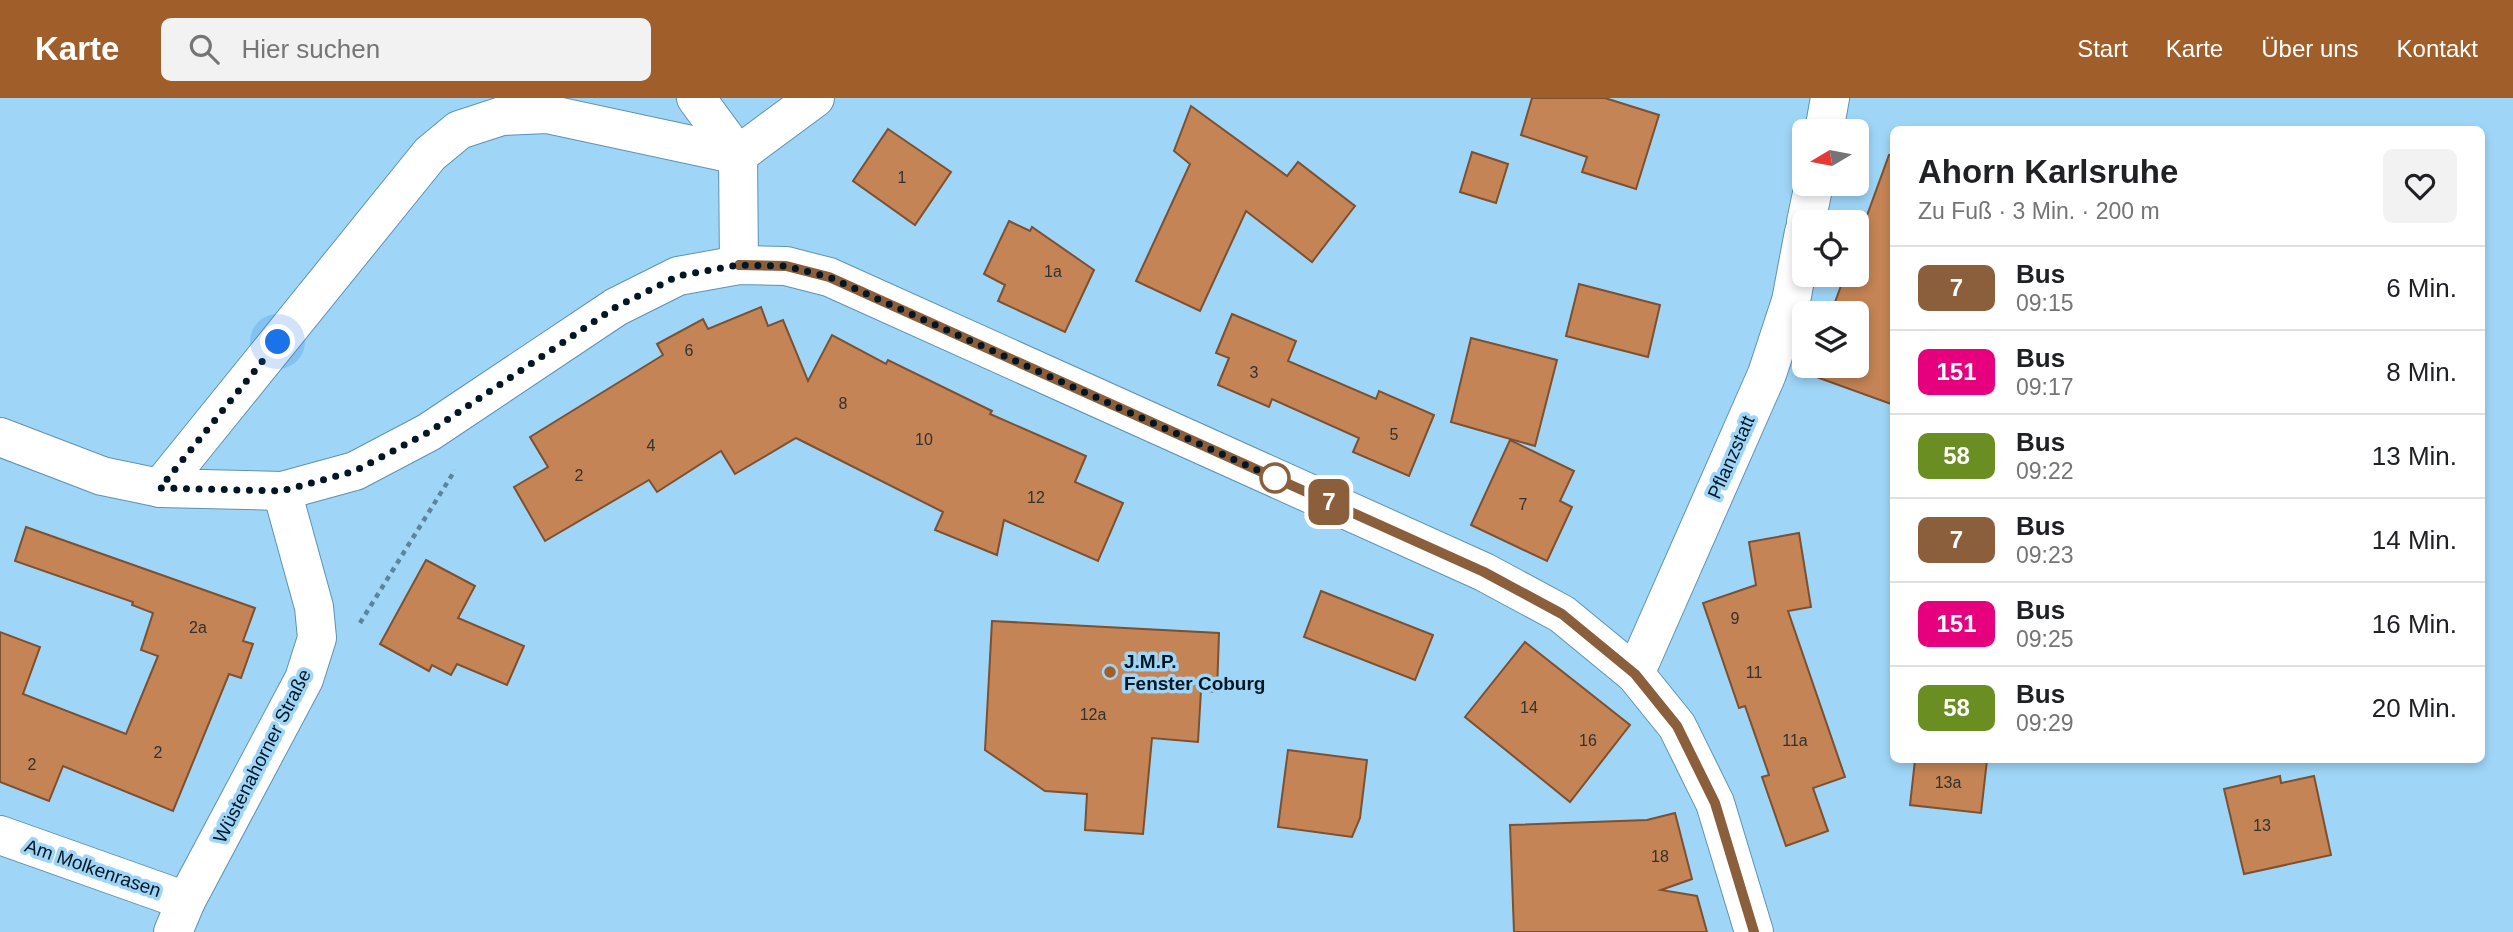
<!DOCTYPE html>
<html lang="de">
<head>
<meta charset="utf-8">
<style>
  :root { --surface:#fff; --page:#f2f2f2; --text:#202124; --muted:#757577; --line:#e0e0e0; --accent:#9f5e2a }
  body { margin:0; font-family:Arial,sans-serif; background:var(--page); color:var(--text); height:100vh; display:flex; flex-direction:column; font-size:26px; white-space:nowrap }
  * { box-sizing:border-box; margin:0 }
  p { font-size:23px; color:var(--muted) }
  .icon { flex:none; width:38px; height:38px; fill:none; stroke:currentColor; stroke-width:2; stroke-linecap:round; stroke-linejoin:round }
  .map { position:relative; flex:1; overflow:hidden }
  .panel { position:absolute; left:1890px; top:28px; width:595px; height:637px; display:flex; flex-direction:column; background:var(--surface); border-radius:10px; box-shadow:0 4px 10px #0003 }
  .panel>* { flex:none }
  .badge { padding:0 14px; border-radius:10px; font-size:24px; line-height:46px }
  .needle { width:46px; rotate:260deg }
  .buttons { position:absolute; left:1792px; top:21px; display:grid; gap:14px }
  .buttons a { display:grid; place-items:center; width:77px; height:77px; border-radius:10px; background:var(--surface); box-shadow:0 4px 10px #0003; font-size:35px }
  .you { position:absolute; width:35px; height:35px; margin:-18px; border:5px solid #fff; border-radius:50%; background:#1a73e8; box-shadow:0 0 0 10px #1a73e833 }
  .map>.badge { position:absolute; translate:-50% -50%; box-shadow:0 0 0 4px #fff }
  .round { display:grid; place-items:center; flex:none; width:74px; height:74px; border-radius:10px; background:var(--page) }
  .head { display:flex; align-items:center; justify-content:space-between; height:119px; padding:0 28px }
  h1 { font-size:33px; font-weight:800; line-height:52px }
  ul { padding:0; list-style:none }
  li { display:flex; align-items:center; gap:21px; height:84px; padding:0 28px; border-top:2px solid var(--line) }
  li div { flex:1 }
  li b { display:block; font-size:26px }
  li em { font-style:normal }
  li .badge { min-width:77px; font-weight:700; text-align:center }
  header { display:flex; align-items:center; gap:42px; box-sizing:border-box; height:98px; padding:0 35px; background:var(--accent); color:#fff }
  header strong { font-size:33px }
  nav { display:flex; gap:38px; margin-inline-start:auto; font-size:24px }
  .search { width:490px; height:63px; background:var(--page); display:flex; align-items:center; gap:18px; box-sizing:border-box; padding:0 24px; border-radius:10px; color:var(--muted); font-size:26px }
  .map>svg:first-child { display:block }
  .building { fill:#c48455; stroke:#7c5031; stroke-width:2 }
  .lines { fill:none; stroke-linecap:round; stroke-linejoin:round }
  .minor-casing { stroke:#5d92b2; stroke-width:40 }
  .path { stroke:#5c849d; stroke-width:4.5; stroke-dasharray:5 5; stroke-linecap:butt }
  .minor { stroke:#fff; stroke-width:38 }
  .line-casing { stroke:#fff; stroke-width:16 }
  .line { stroke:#8b5e3c; stroke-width:10 }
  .walk { stroke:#021723; stroke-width:7; stroke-dasharray:0 12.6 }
  .stop-dot { fill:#fff; stroke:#8b5e3c; stroke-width:3.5 }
  .poi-dot { fill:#9f5e2a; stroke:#9fd6f8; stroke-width:2.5 }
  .labels { text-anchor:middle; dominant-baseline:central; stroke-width:7; stroke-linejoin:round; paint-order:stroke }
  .number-label { font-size:16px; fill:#323230 }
  .street-label { font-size:19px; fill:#021723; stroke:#9fd6f8 }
  .poi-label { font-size:19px; font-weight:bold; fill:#021723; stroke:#9fd6f8; text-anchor:start }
</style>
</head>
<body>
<header>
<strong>Karte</strong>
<div class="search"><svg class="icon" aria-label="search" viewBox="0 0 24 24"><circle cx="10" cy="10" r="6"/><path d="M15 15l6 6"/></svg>Hier suchen</div>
<nav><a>Start</a><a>Karte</a><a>Über uns</a><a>Kontakt</a></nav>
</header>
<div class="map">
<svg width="2513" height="834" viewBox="0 0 2513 834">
  <rect width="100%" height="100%" fill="#9fd6f8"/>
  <!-- building -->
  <g class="building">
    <polygon points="1532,0 1605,0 1659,17 1636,91 1582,74 1587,59 1521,37"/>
    <polygon points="1191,8 1287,78 1298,64 1355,108 1312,164 1246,113 1200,213 1136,183 1190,66 1174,53"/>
    <polygon points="888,31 951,74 915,127 853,83"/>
    <polygon points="1472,54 1508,66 1496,105 1460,94"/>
    <polygon points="1889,57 1894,58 1894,307 1808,276 1811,268 1857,268 1857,215 1831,215 1845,177 1857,177 1857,145"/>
    <polygon points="1009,123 1030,133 1032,129 1094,172 1065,234 998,203 1005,187 984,176"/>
    <polygon points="1579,186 1660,207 1648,259 1566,238"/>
    <polygon points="761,209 768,228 783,222 808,283 832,237 886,266 888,262 992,313 990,316 1086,358 1075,384 1123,405 1098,463 1004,422 997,457 935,432 943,414 796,340 735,376 721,353 657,394 649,382 545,443 514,389 548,369 530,339 663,257 657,246 703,221 708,231"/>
    <polygon points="1232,216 1296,243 1288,263 1376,301 1379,293 1434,317 1409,378 1353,354 1359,340 1272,301 1269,309 1218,287 1229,260 1216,255"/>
    <polygon points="1471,240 1557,262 1535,348 1451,324"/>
    <polygon points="1510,342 1574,373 1560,403 1572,409 1547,463 1471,427"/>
    <polygon points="26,429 255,510 243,543 253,546 241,580 229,576 173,713 63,668 49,703 0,684 0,534 40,549 23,596 126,636 158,558 141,552 153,515 132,507 133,504 15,463"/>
    <polygon points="1799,435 1811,509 1788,513 1845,679 1813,690 1828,733 1786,748 1762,679 1769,677 1745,608 1739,610 1703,505 1756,487 1749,444"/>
    <polygon points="426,462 475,488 458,520 524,548 507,587 457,566 451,577 432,567 429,573 380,546"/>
    <polygon points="1321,493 1433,537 1415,582 1304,539"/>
    <polygon points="992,523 1219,535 1217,594 1201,592 1198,644 1152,640 1143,736 1085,732 1087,696 1045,693 985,652"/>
    <polygon points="1525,544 1630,627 1570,704 1465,619"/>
    <polygon points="1288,652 1367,662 1360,720 1352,739 1278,729"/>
    <polygon points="1915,662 1987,662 1981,715 1910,707"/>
    <polygon points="2280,678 2281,685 2314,678 2331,757 2244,776 2224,691"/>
    <polygon points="1675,715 1692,781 1661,792 1697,798 1707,834 1514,834 1510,727 1647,722"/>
  </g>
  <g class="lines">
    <defs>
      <g id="minor">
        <polyline points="696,0 738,57 739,167"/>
        <polyline points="1824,33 1830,0"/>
        <polyline points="1806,124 1814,86"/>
        <polyline points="0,339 102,378 160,390 282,393 355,373 429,334 616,209 678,178 739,167 786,168 829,179 1484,474 1562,516 1635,576 1677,628 1715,705 1754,834"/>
        <polyline points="160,390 430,56 459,32 502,18 547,16 738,57 815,0"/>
        <polyline points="1635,576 1767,276 1791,203 1804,134"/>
        <polyline points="0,737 186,803"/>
        <polyline points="173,834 186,803 304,581 317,540 314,509 282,393"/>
      </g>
    </defs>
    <!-- minor casing -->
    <use href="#minor" class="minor-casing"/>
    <!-- path -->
    <polyline class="path" points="360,525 455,372"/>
    <!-- minor -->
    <use href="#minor" class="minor"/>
  </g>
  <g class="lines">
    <defs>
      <polyline id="line" points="739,167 786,168 829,179 1484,474 1562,516 1635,576 1677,628 1715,705 1754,834"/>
    </defs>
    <!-- line casing -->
    <use href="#line" class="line-casing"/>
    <!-- line -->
    <use href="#line" class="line"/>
    <!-- walk -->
    <polyline class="walk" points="278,244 160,390 282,393 355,373 429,334 616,209 678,178 739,167 786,168 829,179 1286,385 1275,380"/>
  </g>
  <!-- markers -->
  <circle class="stop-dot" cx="1275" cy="380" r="14"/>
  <circle class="poi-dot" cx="1110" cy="574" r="7"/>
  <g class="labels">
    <!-- number labels -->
    <g class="number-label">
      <text x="902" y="79">1</text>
      <text x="1053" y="173">1a</text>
      <text x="689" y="252">6</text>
      <text x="1254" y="274">3</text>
      <text x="843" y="305">8</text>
      <text x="1394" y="336">5</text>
      <text x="924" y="341">10</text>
      <text x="651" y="347">4</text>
      <text x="579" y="377">2</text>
      <text x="1036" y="399">12</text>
      <text x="1523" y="406">7</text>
      <text x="1735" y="520">9</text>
      <text x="198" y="529">2a</text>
      <text x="1754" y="574">11</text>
      <text x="1529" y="609">14</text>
      <text x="1093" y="616">12a</text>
      <text x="1588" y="642">16</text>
      <text x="1795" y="642">11a</text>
      <text x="158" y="654">2</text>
      <text x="32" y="666">2</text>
      <text x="1948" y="684">13a</text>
      <text x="2262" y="727">13</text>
      <text x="1660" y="758">18</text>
    </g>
    <!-- street labels -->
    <g class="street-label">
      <text transform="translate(1731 359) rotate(-66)">Pflanzstatt</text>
      <text transform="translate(262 658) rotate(-63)">Wüstenahorner Straße</text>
      <text transform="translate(93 770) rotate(19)">Am Molkenrasen</text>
    </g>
    <!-- poi labels -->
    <g class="poi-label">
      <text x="1124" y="563">J.M.P.<tspan x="1124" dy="22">Fenster Coburg</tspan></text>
    </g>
  </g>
</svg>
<div class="buttons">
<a><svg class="needle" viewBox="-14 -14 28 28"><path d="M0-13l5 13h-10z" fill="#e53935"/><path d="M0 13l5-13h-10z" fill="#757577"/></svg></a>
<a><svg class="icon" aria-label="locate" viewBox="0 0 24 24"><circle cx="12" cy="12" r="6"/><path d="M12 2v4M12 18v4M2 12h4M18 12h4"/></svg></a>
<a><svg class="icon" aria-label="layers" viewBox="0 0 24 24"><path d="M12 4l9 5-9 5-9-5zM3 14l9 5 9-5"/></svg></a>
</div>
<div class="you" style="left:278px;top:244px"></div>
<b class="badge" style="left:1329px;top:404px;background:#8b5e3c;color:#fff">7</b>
<section class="panel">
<div class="head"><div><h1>Ahorn Karlsruhe</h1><p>Zu Fuß · 3 Min. · 200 m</p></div><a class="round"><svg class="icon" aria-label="heart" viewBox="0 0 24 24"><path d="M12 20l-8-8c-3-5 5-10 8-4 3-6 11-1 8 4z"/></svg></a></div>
<ul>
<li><span class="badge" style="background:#8b5e3c;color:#fff">7</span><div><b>Bus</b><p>09:15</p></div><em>6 Min.</em></li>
<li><span class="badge" style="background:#e6007e;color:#fff">151</span><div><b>Bus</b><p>09:17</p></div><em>8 Min.</em></li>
<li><span class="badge" style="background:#6b8e23;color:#fff">58</span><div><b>Bus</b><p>09:22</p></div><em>13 Min.</em></li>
<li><span class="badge" style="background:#8b5e3c;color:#fff">7</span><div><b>Bus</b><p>09:23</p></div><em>14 Min.</em></li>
<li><span class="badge" style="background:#e6007e;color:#fff">151</span><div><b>Bus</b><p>09:25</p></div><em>16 Min.</em></li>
<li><span class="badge" style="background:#6b8e23;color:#fff">58</span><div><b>Bus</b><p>09:29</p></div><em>20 Min.</em></li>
</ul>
</section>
</div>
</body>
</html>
